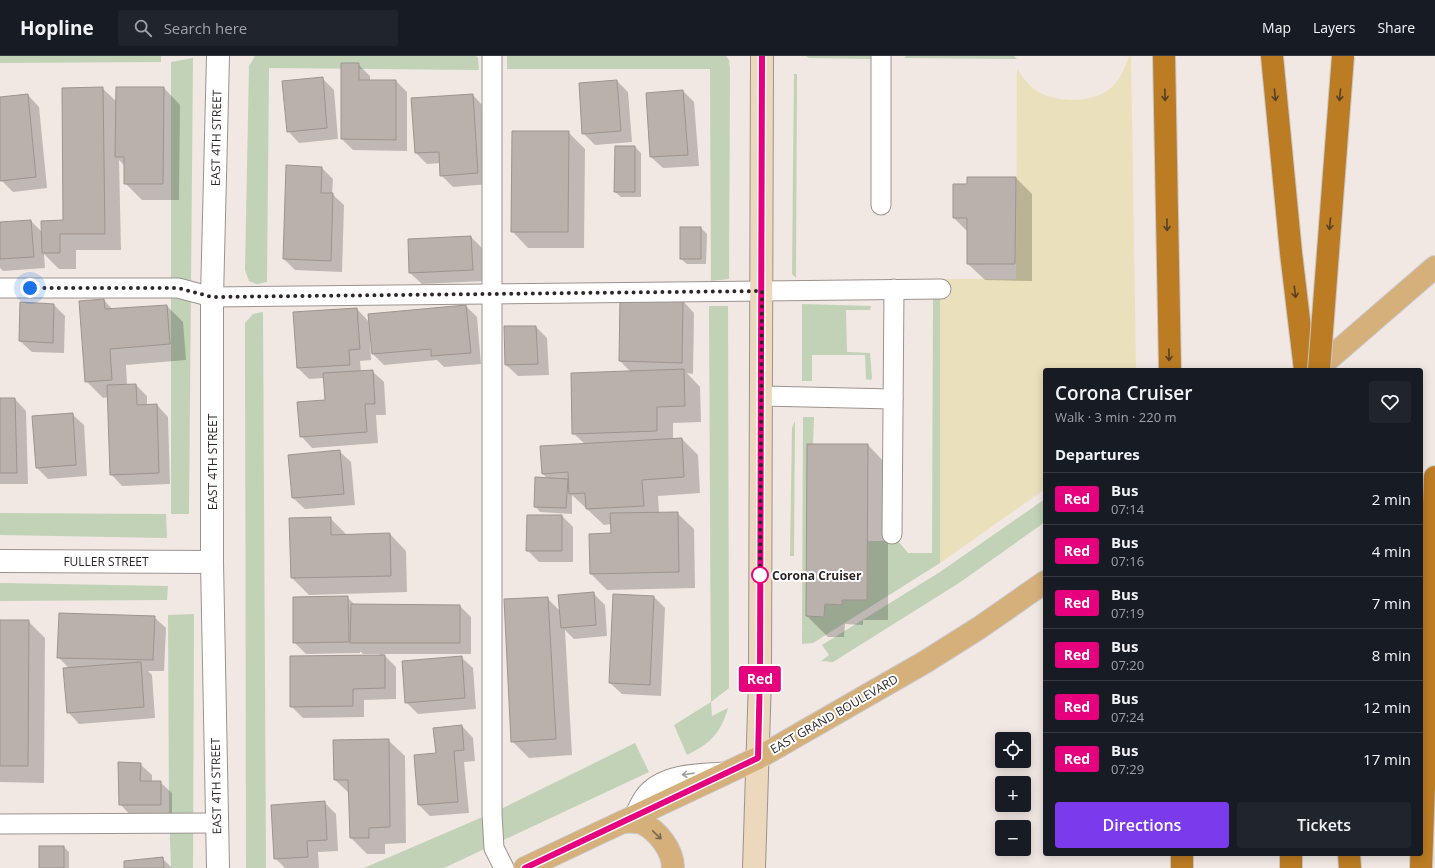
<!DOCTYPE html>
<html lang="en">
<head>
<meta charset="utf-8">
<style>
  :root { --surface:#171b24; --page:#20242c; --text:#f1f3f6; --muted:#9ea1a6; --line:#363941; --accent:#7c3aed }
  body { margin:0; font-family:"Open Sans",sans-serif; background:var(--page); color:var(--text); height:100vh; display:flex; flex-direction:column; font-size:15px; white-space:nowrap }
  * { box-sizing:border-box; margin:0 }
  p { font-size:13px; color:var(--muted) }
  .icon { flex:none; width:22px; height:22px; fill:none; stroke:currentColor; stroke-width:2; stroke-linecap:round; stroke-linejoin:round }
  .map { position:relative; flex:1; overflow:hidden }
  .panel { position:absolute; left:1043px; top:312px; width:380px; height:488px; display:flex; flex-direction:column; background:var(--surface); border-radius:4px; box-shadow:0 2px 10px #0003 }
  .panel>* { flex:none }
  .badge { padding:0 8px; border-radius:3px; font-size:14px; line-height:26px }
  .controls { position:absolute; left:995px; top:676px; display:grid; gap:8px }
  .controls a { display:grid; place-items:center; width:36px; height:36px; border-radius:4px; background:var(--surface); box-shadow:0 2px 10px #0003; font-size:20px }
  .you { position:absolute; width:20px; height:20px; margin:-10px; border:3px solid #fff; border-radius:50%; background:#1a73e8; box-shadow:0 0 0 6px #1a73e833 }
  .map>.badge { position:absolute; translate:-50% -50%; box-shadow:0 0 0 2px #fff }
  h2 { padding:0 12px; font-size:15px; line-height:36px }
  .round { display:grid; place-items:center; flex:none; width:42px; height:42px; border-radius:4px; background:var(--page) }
  .headline { display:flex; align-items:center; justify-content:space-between; height:68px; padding:0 12px }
  h1 { font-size:19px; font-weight:600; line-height:30px }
  .action { display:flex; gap:8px; margin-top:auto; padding:8px 12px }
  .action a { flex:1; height:46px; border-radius:4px; background:var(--accent); color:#fff; font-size:16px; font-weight:600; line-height:46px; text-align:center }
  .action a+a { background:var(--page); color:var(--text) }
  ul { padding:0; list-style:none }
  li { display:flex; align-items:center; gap:12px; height:52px; padding:0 12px; border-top:1px solid var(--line) }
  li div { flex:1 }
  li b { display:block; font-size:15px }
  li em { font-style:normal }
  li .badge { min-width:44px; font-weight:700; text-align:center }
  header { display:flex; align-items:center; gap:24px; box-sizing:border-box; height:56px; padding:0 20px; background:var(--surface); border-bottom:1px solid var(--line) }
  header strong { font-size:19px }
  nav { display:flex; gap:22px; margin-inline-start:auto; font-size:14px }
  .search { width:280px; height:36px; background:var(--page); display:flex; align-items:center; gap:10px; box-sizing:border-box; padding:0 14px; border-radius:4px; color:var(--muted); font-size:15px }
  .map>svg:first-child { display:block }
  .green { fill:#c1d2b7 }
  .sand { fill:#eae0bb }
  .shadow { fill:#0003 }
  .building { fill:#bab0ac; stroke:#9d9490 }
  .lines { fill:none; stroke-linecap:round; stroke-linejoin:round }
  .lane-casing { stroke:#9c938f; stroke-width:21 }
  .street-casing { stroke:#9c938f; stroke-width:24 }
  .secondary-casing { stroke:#9c938f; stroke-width:24 }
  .primary-casing { stroke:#c8c7c7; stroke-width:24 }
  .highway-casing { stroke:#c8c7c7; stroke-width:24 }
  .lane { stroke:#fff; stroke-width:19 }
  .street { stroke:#fff; stroke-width:22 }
  .secondary { stroke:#ebd8bd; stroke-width:22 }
  .primary { stroke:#d6b07b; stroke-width:22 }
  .highway { stroke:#bb7c23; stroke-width:22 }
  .highway-bridge-casing { stroke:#c8c7c7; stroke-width:24; stroke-linecap:butt }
  .highway-bridge { stroke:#bb7c23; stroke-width:22 }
  .oneway { stroke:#574126 }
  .oneway2 { stroke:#a09e9e }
  .oneway3 { stroke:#78654d }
  .line-casing { stroke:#fff; stroke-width:9 }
  .line { stroke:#e6007e; stroke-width:6 }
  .walk { stroke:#2c2827; stroke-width:4; stroke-dasharray:0 7.2 }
  .stop-dot { fill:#fff; stroke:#e6007e; stroke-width:2 }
  .labels { text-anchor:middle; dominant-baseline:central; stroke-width:4; stroke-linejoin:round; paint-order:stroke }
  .street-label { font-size:12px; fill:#2c2827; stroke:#fff }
  .stop-label { font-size:12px; font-weight:bold; fill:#2c2827; stroke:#fff; text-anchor:start }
</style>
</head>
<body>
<header>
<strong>Hopline</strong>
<div class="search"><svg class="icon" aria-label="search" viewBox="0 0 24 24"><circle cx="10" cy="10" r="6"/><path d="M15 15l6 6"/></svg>Search here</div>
<nav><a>Map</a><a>Layers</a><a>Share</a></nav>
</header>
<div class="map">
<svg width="1435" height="812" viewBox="0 0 1435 812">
  <rect width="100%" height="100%" fill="#f1e7e3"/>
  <!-- green -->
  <g class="green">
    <polygon points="0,0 161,0 161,6 0,7"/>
    <polygon points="255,0 476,0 478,2 479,14 269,12 267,226 257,228 249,225 245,214 249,10"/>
    <polygon points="507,0 726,0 729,4 730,12 729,223 711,225 710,13 507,13"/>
    <polygon points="806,0 872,0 874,3 809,2"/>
    <polygon points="906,0 1014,0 1017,3 904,2"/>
    <polygon points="193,2 189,458 171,458 171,6"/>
    <polygon points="794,18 797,18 796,222 792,218"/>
    <polygon points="933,241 941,241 940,507 813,587 802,588 803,361 814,361 813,388 807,388 806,560 824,561 825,548 842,549 842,544 867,544 868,485 898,485 908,497 932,497"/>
    <polygon points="802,248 871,250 870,254 846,254 847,296 870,297 872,322 871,324 866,323 865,299 812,299 812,325 802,325"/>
    <path d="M 709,250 L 728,250 L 729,632 L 711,646 L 712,660 L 728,652 C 720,678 711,687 687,699 L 674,669 L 711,646 Z"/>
    <polygon points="263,256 266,812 246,812 245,267 253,258"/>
    <polygon points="795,365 794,500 790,500 792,372"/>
    <polygon points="1045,443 1045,466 959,527 833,606 821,605 829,599 822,589 940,516"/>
    <polygon points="0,457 166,458 167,482 0,479"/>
    <polygon points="0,527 168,530 167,544 0,545"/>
    <polygon points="194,558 193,812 171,812 169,756 168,559"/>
    <polygon points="635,687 649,716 444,812 364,812 499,754"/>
  </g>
  <!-- sand -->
  <path class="sand" d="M 1129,0 L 1131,0 L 1136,314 L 1045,314 L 1045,433 L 940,507 L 940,223 L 1016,223 L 1017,13 C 1022,20 1028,29 1035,34 C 1055,47 1093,48 1111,32 C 1121,23 1125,12 1129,0 Z"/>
  <!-- shadow -->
  <g class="shadow">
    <polygon points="358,8 370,20 370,25 396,25 407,36 407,95 353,94 342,83"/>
    <polygon points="322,22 334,34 338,83 299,87 288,75"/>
    <polygon points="617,25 628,36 632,86 595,89 583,77"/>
    <polygon points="102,32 117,46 164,32 180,49 179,144 142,144 125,127 125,110 119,104 121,194 76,194 76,213 59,213 44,198 45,212 3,215 0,212 0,167 31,165 42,176 64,165"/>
    <polygon points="683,35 694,46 699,110 663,112 651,101"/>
    <polygon points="28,39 39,51 47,132 13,136 1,124 0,119 0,42"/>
    <polygon points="473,39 484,51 489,128 453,131 441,119 441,107 427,108 416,97"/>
    <polygon points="568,76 585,93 584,192 528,192 512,175"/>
    <polygon points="616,91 635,91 641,97 641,141 621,141 615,136"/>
    <polygon points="321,111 333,123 332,138 344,149 342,216 295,214 284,203"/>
    <polygon points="1016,122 1032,138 1032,225 985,224 968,208 968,176 954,162 968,129"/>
    <polygon points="701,172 707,178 706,208 687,208 681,203"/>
    <polygon points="471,181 482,192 484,225 422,228 410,217"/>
    <polygon points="104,244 113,254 167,250 183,266 186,304 126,309 127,329 136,329 147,340 147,349 157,349 168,361 170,428 122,430 111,418 109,341 103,342 86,325"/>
    <polygon points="683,245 694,257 693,318 687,317 700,331 701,366 673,367 673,383 682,383 698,399 700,437 658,440 659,457 677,457 694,473 695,532 607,534 591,518 612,478 611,468 604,469 572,439 572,458 540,456 535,450 548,423 543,418 541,391 585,388 573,377 631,316 620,305"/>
    <polygon points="54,249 65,260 64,297 32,296 20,285"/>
    <polygon points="466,250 477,261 481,308 444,311 437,304 384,309 373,298 372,283 370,283 371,304 360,305 361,316 372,315 384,326 386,359 376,359 378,387 312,392 301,380 326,345 324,322 309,323 298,312 294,257 357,253 370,267"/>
    <polygon points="536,271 547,282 549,319 518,320 506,309"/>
    <polygon points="0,343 15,343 26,355 28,428 0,428"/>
    <polygon points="72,358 84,369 87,420 48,423 37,412"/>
    <polygon points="868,389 888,410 888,564 863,564 863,569 845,568 844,581 828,581 807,560"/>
    <polygon points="339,395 351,406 355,449 305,453 293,442 289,399"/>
    <polygon points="562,460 573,471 573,506 539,506 527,494"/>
    <polygon points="330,462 347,479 390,478 406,495 407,536 309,539 292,522 290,463"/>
    <polygon points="593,537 605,549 607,580 574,583 565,574 572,699 529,702 512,685 547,542 561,556"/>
    <polygon points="347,541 355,549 460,550 471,561 471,598 383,598 396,611 396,643 364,644 364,661 303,662 291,650 380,600 380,598 363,598 360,595 360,597 306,598 294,586"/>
    <polygon points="654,541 665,552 661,640 622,638 610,627"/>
    <polygon points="154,561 166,572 164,615 148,615 152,619 155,662 79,668 68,656 70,613 58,601"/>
    <polygon points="0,565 28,565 45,582 44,727 0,726"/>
    <polygon points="461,601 473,612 476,653 418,658 406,646"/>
    <polygon points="462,670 473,682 475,705 464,706 469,757 430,760 419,749 437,698"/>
    <polygon points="388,684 405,700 406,787 385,788 385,798 367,798 351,782 350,738 335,724"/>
    <polygon points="140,708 152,719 152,726 160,726 172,737 172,760 131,760 120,748"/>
    <polygon points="324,746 336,758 338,795 318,796 319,812 285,812 275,802"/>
    <polygon points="64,791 69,796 69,812 40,812"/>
    <polygon points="162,802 172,812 125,812"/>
  </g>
  <!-- building -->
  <g class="building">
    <polygon points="341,7 359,7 359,24 396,24 396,84 341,83"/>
    <polygon points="323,21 327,72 287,76 282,25"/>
    <polygon points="617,24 621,75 582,78 579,27"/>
    <polygon points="103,31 105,178 60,178 60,197 42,197 41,165 63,164 62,32"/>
    <polygon points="116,31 164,31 163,128 124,128 124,101 115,101"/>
    <polygon points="683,34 688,99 650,101 646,37"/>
    <polygon points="28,38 36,121 0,125 0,41"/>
    <polygon points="473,38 478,117 440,120 439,96 415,97 411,42"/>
    <polygon points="512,75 569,75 568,176 511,176"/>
    <polygon points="615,90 635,90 635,136 614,136"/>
    <polygon points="286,109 322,111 321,137 333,137 331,205 283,203"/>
    <polygon points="967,121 1016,121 1015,208 967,208 967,162 953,162 953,128 967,128"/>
    <polygon points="31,164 34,201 0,203 0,166"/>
    <rect x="680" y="171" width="21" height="32"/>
    <polygon points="471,180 473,214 409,217 408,183"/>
    <polygon points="104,243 105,253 167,249 170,288 110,293 112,324 85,326 79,245"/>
    <polygon points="620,243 683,244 682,307 619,305"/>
    <polygon points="20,246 54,248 53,287 19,285"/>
    <polygon points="466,249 471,297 431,300 431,293 372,298 368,258"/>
    <polygon points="357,252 360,293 349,294 350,309 297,312 293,256"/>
    <polygon points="504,270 536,270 538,308 505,309"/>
    <polygon points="684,313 685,350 657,351 657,375 572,378 571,317"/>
    <polygon points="373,314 375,348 365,348 367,376 300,381 297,346 325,344 323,317"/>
    <polygon points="136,328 137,349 157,348 159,417 110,419 107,329"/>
    <polygon points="0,342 15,342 17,417 0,417"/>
    <polygon points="73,357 76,409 36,412 32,360"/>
    <polygon points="682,382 684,421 642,424 644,450 586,453 585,437 569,438 568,416 542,418 540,390"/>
    <polygon points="807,388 868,388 867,544 842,544 842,549 825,548 824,561 806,560"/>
    <polygon points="340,394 344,438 292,442 288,399"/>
    <polygon points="535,421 568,423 566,452 534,451"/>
    <polygon points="678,456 679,516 590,518 589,478 611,477 610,457"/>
    <polygon points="527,459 562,459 562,495 526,495"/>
    <polygon points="331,461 331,479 390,477 391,520 291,522 289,462"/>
    <polygon points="594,536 596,569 561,572 558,539"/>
    <polygon points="613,538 654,540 650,629 609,627"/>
    <polygon points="348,540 349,586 293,587 293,541"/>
    <polygon points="548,541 556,683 511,686 504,543"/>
    <polygon points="351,548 460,549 460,587 350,587"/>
    <polygon points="59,557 155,560 153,604 57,602"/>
    <polygon points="0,564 29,564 28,710 0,710"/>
    <polygon points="385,599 385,632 353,633 353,650 290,651 290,600"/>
    <polygon points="462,600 465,642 405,647 402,605"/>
    <polygon points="141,606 144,651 67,657 63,612"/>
    <polygon points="462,669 464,694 454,695 458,746 418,749 414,699 436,697 433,672"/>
    <polygon points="389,683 390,771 369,772 369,782 350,782 348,724 334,724 333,684"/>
    <polygon points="118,706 141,707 140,725 161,725 161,749 119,749"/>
    <polygon points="325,745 327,784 307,785 308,801 274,803 271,749"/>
    <rect x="39" y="790" width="25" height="22"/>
    <polygon points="163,801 164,812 124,812 124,805"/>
  </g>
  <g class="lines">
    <defs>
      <g id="lane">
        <polyline points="492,0 492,758 494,792 504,812"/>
        <polyline points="881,149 881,0"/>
        <polyline points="0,232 178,232 212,241 941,233"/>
        <polyline points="761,340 893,343"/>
        <polyline points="892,478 894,233"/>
        <path d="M 634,760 C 637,754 640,747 644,741 C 661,717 700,717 726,716"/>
        <polyline points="0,768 217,767"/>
      </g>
      <g id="street">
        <polyline points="218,0 212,241 212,506 218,812"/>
        <polyline points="0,505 212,506"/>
      </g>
      <polyline id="secondary" points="754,812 760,623 762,0"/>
      <g id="primary">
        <polyline points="1316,314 1435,211"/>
        <path d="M 623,766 C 629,766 637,765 642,767 C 658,775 673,794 673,812"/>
        <polyline points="525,812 758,702 925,606 979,572 1045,526"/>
      </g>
      <g id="highway">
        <polyline points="1164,0 1170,314"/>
        <polyline points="1272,0 1291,197 1305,314"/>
        <polyline points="1182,798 1182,812"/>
        <polyline points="1349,798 1350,812"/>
        <polyline points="1291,812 1291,798"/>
        <polyline points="1421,812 1435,421"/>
      </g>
    </defs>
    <!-- lane casing -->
    <use href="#lane" class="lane-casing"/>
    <!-- street casing -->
    <use href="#street" class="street-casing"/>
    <!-- secondary casing -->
    <use href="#secondary" class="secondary-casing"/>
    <!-- primary casing -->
    <use href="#primary" class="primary-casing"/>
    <!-- highway casing -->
    <use href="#highway" class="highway-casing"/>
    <!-- lane -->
    <use href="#lane" class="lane"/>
    <!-- street -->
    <use href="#street" class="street"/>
    <!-- secondary -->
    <use href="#secondary" class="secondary"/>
    <!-- primary -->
    <use href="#primary" class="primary"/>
    <!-- highway -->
    <use href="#highway" class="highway"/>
    <defs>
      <polyline id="highway-bridge" points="1319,314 1343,0"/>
    </defs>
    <!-- highway-bridge casing -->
    <use href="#highway-bridge" class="highway-bridge-casing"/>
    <!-- highway-bridge -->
    <use href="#highway-bridge" class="highway-bridge"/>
  </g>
  <!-- one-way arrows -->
  <defs><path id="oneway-shaft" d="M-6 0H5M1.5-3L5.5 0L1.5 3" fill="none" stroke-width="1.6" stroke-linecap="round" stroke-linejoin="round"/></defs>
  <g class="oneway">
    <use href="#oneway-shaft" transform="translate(1165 39) rotate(89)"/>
    <use href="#oneway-shaft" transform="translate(1275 39) rotate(84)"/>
    <use href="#oneway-shaft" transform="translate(1340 39) rotate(95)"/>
    <use href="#oneway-shaft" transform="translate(1330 168) rotate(95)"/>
    <use href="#oneway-shaft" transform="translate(1167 169) rotate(89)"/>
    <use href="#oneway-shaft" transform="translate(1295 236) rotate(83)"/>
    <use href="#oneway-shaft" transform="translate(1169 299) rotate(89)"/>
  </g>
  <use class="oneway2" href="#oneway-shaft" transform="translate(688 718) rotate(172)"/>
  <use class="oneway3" href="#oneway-shaft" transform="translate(657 779) rotate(44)"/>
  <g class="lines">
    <defs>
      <polyline id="line" points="525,812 758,702 760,615 762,0"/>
    </defs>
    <!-- line casing -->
    <use href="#line" class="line-casing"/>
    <!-- line -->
    <use href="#line" class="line"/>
    <!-- walk -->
    <polyline class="walk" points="30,232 178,232 212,241 762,235 760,519"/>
  </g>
  <!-- markers -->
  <circle class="stop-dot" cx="760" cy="519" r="8"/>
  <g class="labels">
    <!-- street labels -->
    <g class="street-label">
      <text transform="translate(216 82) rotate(-89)">EAST 4TH STREET</text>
      <text transform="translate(212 406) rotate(-90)">EAST 4TH STREET</text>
      <text x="106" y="505">FULLER STREET</text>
      <text transform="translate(834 658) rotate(-30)">EAST GRAND BOULEVARD</text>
      <text transform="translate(216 730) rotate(-91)">EAST 4TH STREET</text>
    </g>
    <!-- stop labels -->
    <g class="stop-label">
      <text x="772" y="519">Corona Cruiser</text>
    </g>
  </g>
</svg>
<div class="controls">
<a><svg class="icon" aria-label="locate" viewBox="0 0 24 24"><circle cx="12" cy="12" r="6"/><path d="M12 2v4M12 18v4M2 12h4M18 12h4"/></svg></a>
<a>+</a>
<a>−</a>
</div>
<div class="you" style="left:30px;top:232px"></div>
<b class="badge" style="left:760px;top:623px;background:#e6007e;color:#fff">Red</b>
<section class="panel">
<div class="headline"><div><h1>Corona Cruiser</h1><p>Walk · 3 min · 220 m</p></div><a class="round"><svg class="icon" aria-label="heart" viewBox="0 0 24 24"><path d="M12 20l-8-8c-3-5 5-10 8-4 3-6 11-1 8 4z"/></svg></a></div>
<h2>Departures</h2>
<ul>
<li><span class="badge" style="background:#e6007e;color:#fff">Red</span><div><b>Bus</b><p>07:14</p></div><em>2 min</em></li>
<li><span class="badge" style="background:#e6007e;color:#fff">Red</span><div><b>Bus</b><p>07:16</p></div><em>4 min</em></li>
<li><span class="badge" style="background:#e6007e;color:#fff">Red</span><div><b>Bus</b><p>07:19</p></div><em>7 min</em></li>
<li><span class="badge" style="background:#e6007e;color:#fff">Red</span><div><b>Bus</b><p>07:20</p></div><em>8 min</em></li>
<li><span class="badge" style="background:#e6007e;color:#fff">Red</span><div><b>Bus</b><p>07:24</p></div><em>12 min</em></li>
<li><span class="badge" style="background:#e6007e;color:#fff">Red</span><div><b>Bus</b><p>07:29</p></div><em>17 min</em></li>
</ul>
<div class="action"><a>Directions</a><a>Tickets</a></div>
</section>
</div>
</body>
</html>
